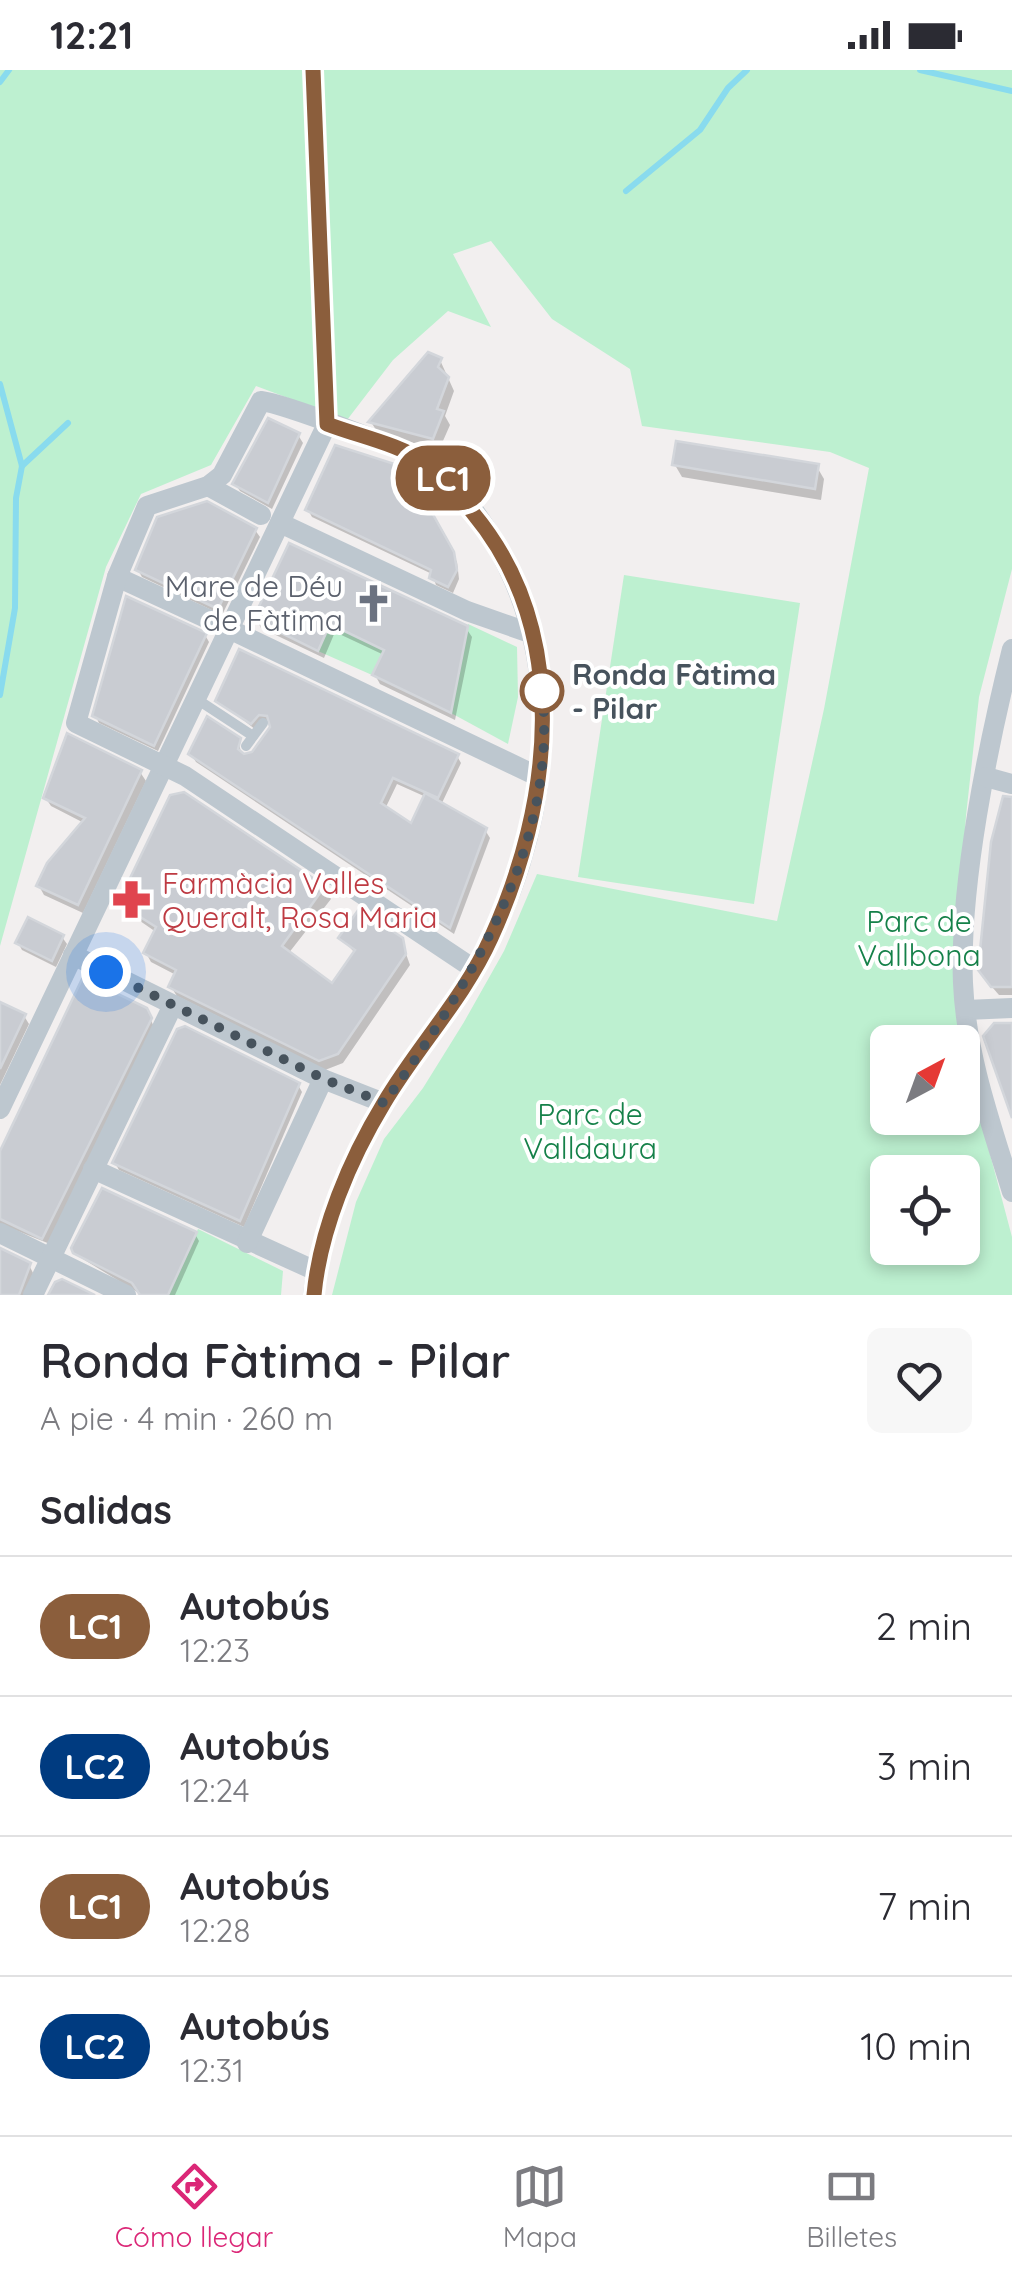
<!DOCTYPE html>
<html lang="es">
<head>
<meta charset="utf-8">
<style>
  :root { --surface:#fff; --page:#f7f7f7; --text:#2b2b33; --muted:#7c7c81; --line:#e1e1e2; --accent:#db2777 }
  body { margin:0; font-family:Quicksand,sans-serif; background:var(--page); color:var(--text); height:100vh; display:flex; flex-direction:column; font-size:38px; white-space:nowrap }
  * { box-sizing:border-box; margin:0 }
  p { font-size:32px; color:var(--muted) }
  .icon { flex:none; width:55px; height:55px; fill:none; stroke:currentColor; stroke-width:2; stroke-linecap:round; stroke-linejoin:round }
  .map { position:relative; height:1225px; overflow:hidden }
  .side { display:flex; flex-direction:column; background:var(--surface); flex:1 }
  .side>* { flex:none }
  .badge { padding:0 20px; border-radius:32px; font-size:35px; line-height:65px }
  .needle { width:65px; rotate:41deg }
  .tools { position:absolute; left:870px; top:955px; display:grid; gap:20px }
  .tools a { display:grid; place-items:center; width:110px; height:110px; border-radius:15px; background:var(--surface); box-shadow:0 5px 15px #0003; font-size:50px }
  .you { position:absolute; width:50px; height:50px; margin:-25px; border:8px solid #fff; border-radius:50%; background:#1a73e8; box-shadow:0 0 0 15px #1a73e833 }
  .map>.badge { position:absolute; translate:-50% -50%; box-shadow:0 0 0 5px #fff }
  h2 { padding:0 40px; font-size:38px; line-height:90px }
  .round { display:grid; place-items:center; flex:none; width:105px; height:105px; border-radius:15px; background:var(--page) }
  .overview { display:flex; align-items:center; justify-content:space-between; height:170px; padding:0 40px }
  h1 { font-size:48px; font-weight:600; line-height:75px }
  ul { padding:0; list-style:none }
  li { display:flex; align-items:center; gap:30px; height:140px; padding:0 40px; border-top:2px solid var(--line) }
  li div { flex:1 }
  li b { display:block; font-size:38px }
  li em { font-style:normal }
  li .badge { min-width:110px; font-weight:700; text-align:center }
  .status { display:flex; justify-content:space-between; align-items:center; height:70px; padding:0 50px; background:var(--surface); direction:ltr }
  .status svg { height:28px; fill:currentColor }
  .tabs { display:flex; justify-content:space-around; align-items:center; height:140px; border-top:2px solid var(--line); background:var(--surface); font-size:28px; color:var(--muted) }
  .tabs a { display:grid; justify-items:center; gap:5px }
  .tabs .on { color:var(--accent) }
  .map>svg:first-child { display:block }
  .green { fill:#bdf0d0; fill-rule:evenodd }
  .shadow { fill:#0003; fill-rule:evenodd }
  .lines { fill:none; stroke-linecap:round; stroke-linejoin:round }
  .stream { stroke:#89dbee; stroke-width:6 }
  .building { fill:#c9ccd2; stroke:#d3d6db; stroke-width:2.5 }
  .service { stroke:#bdc7cf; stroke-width:10 }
  .minor { stroke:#bdc7cf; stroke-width:20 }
  .line-casing { stroke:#fff; stroke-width:22 }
  .line { stroke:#8b5e3c; stroke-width:15 }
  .walk { stroke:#47535d; stroke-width:10; stroke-dasharray:0 18 }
  .stop-dot { fill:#fff; stroke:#8b5e3c; stroke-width:5 }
  .labels { text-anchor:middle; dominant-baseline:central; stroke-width:8; stroke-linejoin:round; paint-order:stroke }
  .worship-label { font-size:30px; fill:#5b616d; stroke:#fff; text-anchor:end }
  .stop-label { font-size:30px; font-weight:bold; fill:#47535d; stroke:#fff; text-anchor:start }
  .health-label { font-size:30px; fill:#be3a42; stroke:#fff; text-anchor:start }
  .park-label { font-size:30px; fill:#158149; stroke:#fff }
</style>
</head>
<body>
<div class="status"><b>12:21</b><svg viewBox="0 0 49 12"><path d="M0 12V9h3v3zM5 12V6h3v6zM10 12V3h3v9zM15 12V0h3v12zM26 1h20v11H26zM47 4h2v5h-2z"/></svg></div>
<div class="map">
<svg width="1012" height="1225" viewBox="0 0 1012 1225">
  <rect width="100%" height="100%" fill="#f2efef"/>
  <!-- green -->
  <g class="green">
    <path d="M 0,0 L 1012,0 L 1012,499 L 979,627 L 966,746 L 954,917 L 960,972 L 888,972 L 888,1048 L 962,1048 L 963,982 L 1012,1167 L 1012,1225 L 332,1225 L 356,1132 L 384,1069 L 423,1018 L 464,952 L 504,881 L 537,804 L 777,851 L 824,639 L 869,398 L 830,382 L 642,356 L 630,299 L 552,249 L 491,171 L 453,184 L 491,257 L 448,241 L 393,290 L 347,350 L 256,316 L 211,395 L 141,424 L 106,497 L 0,876 ZM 888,1102 L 962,1102 L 962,1178 L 888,1178 Z"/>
    <polygon points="624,505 800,533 754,834 578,807"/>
    <polygon points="330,554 384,579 372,605 318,581"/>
    <polygon points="468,554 517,577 518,627 508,674 451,643"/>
    <polygon points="198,1159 283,1201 281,1225 168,1225"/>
  </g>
  <!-- shadow -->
  <g class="shadow">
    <polygon points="440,290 454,321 445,346 450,355 439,380 378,363 371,352"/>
    <polygon points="298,365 303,373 272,439 240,421 235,414"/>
    <polygon points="675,395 817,397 824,409 821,430 682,407"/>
    <polygon points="406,400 457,492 459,509 453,523 436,515 432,504 312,447 308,440"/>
    <polygon points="255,460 260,467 222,545 142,507 138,500"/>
    <polygon points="256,548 466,558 472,567 455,650 380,614 375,605 384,585 335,562 324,588 261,558"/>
    <polygon points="205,565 209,572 158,681 99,653 95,645"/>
    <path d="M 218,630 L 457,686 L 461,693 L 441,735 L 485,760 L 490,768 L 454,864 L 196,692 L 191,684 L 239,670 L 241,685 L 254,684 L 273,658 L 272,652 L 263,652 L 256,660 ZM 397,714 L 426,727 L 412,757 L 385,739 Z"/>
    <polygon points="140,702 146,711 83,843 44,825 39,816 84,753 51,736 45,727"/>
    <polygon points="184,725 325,819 331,829 288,884 333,916 356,884 341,868 401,870 410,895 343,993 325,1000 177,926 171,917 176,905 151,892 146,883 156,862 127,842 121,833"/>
    <polygon points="1012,739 1012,925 999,925 986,910"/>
    <polygon points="62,867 67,874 56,897 22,880 18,873"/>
    <polygon points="0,934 24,946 29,954 0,1015"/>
    <polygon points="150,948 154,957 50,1174 5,1156 0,1159 0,1088"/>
    <polygon points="298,1015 302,1022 244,1157 119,1100 115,1093"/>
    <polygon points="195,1164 199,1171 175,1225 142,1225 78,1186 74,1178"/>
    <polygon points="0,1180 29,1195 33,1203 25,1225 0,1225"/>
  </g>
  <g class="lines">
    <!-- stream -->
    <g class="stream">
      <polyline points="920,0 1012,21"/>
      <polyline points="0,12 9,0"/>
      <polyline points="626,121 700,60 728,18 747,0"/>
      <polyline points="0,314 22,396 16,428 15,538 0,625"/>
      <polyline points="22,396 68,353"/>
    </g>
  </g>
  <!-- building -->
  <g class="building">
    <polygon points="428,282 442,288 438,297 449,307 437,339 444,341 433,369 368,352"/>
    <polygon points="268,348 300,363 268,433 232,414"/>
    <polygon points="676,371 819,394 815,419 672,395"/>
    <polygon points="335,375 407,398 454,482 457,500 448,517 429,508 431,500 305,440"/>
    <polygon points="207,431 257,458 218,539 135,500 157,447"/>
    <polygon points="289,473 468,556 451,643 372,605 384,580 330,554 318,581 253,549"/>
    <polygon points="126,526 207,563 154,676 92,646"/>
    <polygon points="239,579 459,684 438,728 393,708 381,733 411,753 425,723 487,758 450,858 188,684 207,646 241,668 238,679 244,684 252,682 270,657 267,646 259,645 251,654 215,631"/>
    <polygon points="67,663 142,700 78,835 36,816 47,793 85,748 43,728"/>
    <polygon points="184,722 325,816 282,876 332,913 355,880 338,868 359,839 403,868 406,884 338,984 319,991 168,917 176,900 143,883 156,857 118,833 170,725"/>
    <polygon points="1003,726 1012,727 1012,917 991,917 978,900 991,772"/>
    <polygon points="28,847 64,865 52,891 15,873"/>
    <polygon points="83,907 147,938 152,948 42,1169 0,1149 0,1081"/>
    <polygon points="0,932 26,944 0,999"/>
    <polygon points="994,953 1012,953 1012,1048 983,966"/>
    <polygon points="185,956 300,1013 240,1151 112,1093 177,959"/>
    <polygon points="102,1118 197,1162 168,1225 140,1225 132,1213 73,1183 71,1178"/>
    <polygon points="0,1178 31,1193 19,1225 0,1225"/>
    <polygon points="62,1209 95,1225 48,1225 55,1212"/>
  </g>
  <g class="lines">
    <!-- service -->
    <g class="service">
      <polyline points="195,628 253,666"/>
      <polyline points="246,676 263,653"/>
    </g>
    <!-- minor -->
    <g class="minor">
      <polyline points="208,416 261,445"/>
      <polyline points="280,453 467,541 533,564"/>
      <polyline points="117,507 210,550"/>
      <polyline points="227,558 539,707"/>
      <path d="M 1012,579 C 988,675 959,815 963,913 C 966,985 991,1054 1012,1122"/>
      <polyline points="986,707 1012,714"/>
      <polyline points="73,885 323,1009 384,1033"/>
      <polyline points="966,940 1012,938"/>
      <polyline points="0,1039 327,354 313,0"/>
      <polyline points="93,1099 316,1201"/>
      <polyline points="0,1163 126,1225"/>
      <polyline points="247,1173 323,1009"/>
      <polyline points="33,1225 173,935"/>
      <path d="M 313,1225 C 320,1160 350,1091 383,1034 C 411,987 448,944 476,896 C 549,768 571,600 493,470 C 478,444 451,407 424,391 C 401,378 285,334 261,331 L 222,405 L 208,416 L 147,436 L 117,507 L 76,653 L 185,706 L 474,899"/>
    </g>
  </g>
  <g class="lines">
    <defs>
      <path id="line" d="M 313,0 L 327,354 C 358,366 399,374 426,393 C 445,406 459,425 473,443 C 573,563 552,734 491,868 C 464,928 417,977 384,1033 C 350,1089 320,1160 314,1225"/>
    </defs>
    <!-- line casing -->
    <use href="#line" class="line-casing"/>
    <!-- line -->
    <use href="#line" class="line"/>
    <!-- walk -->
    <path class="walk" d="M 106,902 L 324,1009 L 384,1033 C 471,914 559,770 542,621"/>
  </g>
  <!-- icons -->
  <defs>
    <symbol id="church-bare" viewBox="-9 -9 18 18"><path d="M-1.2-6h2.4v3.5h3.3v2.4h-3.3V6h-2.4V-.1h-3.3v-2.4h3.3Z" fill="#6b7280" stroke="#fff" stroke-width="2.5" paint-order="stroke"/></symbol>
    <symbol id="pharmacy-bare" viewBox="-9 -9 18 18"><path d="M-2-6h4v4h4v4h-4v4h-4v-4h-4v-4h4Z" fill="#e0444e" stroke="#fff" stroke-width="2.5" paint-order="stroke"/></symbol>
  </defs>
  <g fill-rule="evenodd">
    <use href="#church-bare" x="346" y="506" width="55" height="55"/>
    <use href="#pharmacy-bare" x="104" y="802" width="55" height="55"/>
  </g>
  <!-- markers -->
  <circle class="stop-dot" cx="542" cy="621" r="20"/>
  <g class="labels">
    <!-- worship labels -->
    <g class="worship-label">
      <text x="343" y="516">Mare de Déu<tspan x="343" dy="34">de Fàtima</tspan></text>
    </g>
    <!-- stop labels -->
    <g class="stop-label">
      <text x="572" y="604">Ronda Fàtima<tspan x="572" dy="34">- Pilar</tspan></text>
    </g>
    <!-- health labels -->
    <g class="health-label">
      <text x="162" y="813">Farmàcia Valles<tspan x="162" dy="34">Queralt, Rosa Maria</tspan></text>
    </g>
    <!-- park labels -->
    <g class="park-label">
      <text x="919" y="851">Parc de<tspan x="919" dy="34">Vallbona</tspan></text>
      <text x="590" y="1044">Parc de<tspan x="590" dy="34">Valldaura</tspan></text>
    </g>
  </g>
</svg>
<div class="tools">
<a><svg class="needle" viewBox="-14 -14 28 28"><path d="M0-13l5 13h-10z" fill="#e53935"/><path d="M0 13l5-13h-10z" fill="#7c7c81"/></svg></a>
<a><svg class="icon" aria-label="locate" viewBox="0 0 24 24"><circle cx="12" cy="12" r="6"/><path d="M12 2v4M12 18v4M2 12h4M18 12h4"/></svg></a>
</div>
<div class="you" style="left:106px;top:902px"></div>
<b class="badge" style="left:443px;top:408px;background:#8b5e3c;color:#fff">LC1</b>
</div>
<section class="side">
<div class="overview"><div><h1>Ronda Fàtima - Pilar</h1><p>A pie · 4 min · 260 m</p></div><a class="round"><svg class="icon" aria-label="heart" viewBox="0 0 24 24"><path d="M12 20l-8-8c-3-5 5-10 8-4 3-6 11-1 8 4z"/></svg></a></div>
<h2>Salidas</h2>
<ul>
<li><span class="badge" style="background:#8b5e3c;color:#fff">LC1</span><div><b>Autobús</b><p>12:23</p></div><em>2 min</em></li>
<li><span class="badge" style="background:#003b80;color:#fff">LC2</span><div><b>Autobús</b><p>12:24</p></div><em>3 min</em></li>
<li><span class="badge" style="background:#8b5e3c;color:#fff">LC1</span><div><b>Autobús</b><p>12:28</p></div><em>7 min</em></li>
<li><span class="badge" style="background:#003b80;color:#fff">LC2</span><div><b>Autobús</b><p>12:31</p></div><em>10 min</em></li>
</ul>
</section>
<nav class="tabs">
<a class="on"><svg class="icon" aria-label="directions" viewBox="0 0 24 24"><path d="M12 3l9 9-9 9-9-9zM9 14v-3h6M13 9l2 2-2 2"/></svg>Cómo llegar</a>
<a><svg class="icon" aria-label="map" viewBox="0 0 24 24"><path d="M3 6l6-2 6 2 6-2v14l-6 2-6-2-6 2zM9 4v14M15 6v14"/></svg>Mapa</a>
<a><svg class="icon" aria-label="tickets" viewBox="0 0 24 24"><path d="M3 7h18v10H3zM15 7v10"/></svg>Billetes</a>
</nav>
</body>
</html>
